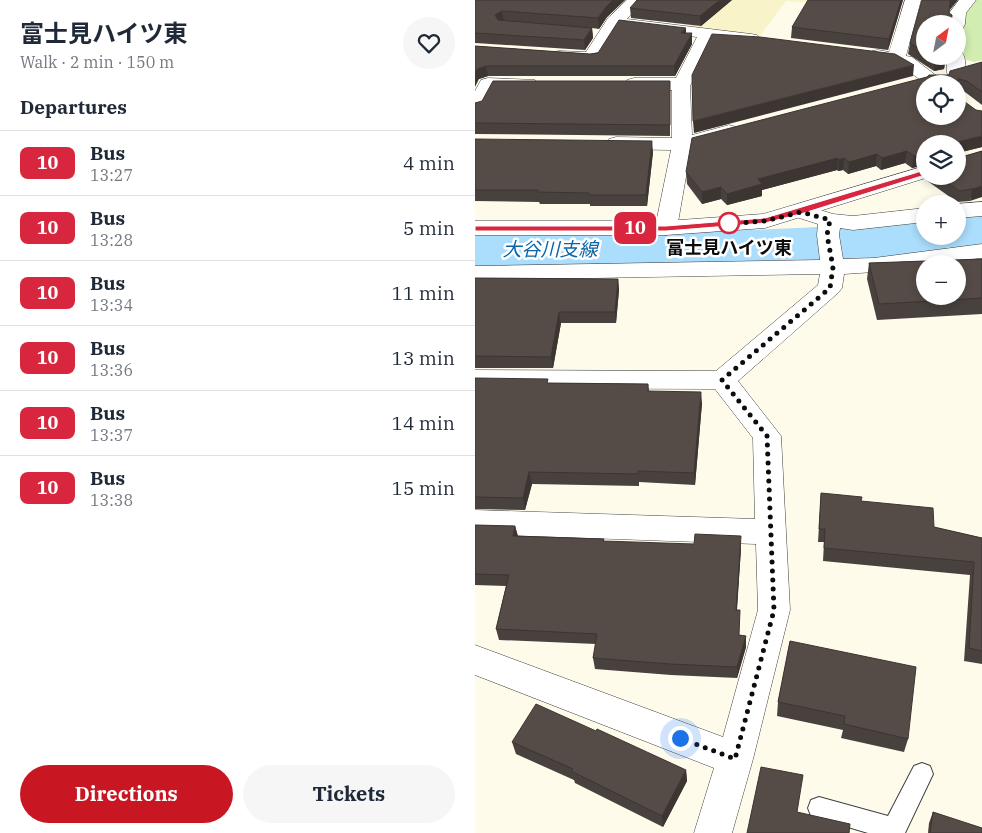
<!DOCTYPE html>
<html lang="en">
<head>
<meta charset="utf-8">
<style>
  :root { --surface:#fff; --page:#f6f6f7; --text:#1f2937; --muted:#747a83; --line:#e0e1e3; --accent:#c81722 }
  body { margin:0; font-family:"IBM Plex Serif","Noto Sans JP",serif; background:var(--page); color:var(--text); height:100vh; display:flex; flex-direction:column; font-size:19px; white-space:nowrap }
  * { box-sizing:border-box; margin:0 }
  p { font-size:16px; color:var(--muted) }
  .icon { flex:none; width:28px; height:28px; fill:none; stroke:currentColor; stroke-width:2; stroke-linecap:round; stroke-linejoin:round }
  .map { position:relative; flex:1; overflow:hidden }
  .details { display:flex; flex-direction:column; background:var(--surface); width:475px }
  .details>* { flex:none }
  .badge { padding:0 10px; border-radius:8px; font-size:18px; line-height:32px }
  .needle { width:32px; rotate:32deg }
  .fabs { position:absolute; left:441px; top:15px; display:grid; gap:10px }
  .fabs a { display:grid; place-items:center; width:50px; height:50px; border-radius:50%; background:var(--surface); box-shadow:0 2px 8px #0003; font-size:25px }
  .you { position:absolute; width:25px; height:25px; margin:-12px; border:4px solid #fff; border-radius:50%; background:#1a73e8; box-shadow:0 0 0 8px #1a73e833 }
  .map>.badge { position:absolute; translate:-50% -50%; box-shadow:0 0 0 2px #fff }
  h2 { padding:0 20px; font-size:19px; line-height:45px }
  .round { display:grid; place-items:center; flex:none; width:52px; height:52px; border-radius:26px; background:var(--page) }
  .head { display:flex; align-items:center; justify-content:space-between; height:85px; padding:0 20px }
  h1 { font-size:24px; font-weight:700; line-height:38px }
  .button { display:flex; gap:10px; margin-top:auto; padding:10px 20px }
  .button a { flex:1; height:58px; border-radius:30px; background:var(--accent); color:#fff; font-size:20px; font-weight:700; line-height:58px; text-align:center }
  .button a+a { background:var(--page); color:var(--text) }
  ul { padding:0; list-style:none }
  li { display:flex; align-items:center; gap:15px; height:65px; padding:0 20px; border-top:1px solid var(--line) }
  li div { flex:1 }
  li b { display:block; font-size:19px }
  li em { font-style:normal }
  li .badge { min-width:55px; font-weight:700; text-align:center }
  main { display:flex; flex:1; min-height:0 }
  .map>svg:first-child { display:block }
  .farmland { fill:#f8f3c8 }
  .green { fill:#d1edb1 }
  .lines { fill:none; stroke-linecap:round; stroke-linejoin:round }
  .river { fill:#aadefc; fill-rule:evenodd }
  .service-casing { stroke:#3f3f3f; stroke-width:2 }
  .minor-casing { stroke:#3f3f3f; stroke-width:1 }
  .tertiary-casing { stroke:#3f3f3f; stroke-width:1 }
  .service { fill:#fff; fill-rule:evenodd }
  .minor { fill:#fff; fill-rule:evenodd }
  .tertiary { fill:#fff; fill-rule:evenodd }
  .wall { fill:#49413d }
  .shaded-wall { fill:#3c3532 }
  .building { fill:#554c47; stroke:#3c3532; fill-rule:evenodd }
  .line { fill:#d7263d; stroke:#fff }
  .walk { stroke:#0c0c0c; stroke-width:5; stroke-dasharray:0 9 }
  .stop-dot { fill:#fff; stroke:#d7263d; stroke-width:2.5 }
  .labels { text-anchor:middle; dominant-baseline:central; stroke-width:5; stroke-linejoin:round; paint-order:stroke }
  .stop-label { font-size:18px; font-weight:bold; fill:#0c0c0c; stroke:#fff }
  .water-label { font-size:19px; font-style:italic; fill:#0a66a9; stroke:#fff }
</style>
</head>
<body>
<main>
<section class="details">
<div class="head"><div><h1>富士見ハイツ東</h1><p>Walk · 2 min · 150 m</p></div><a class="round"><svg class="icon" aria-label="heart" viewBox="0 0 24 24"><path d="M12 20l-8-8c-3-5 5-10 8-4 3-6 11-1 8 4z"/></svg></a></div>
<h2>Departures</h2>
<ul>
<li><span class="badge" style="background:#d7263d;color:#fff">10</span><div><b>Bus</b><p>13:27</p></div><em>4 min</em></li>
<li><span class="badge" style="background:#d7263d;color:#fff">10</span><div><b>Bus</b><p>13:28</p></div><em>5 min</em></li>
<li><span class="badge" style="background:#d7263d;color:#fff">10</span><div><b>Bus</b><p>13:34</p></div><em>11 min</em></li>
<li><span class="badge" style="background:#d7263d;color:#fff">10</span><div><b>Bus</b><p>13:36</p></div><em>13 min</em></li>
<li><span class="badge" style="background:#d7263d;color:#fff">10</span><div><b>Bus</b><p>13:37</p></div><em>14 min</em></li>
<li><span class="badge" style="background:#d7263d;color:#fff">10</span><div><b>Bus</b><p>13:38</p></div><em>15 min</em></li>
</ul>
<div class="button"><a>Directions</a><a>Tickets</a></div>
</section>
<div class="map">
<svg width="507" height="833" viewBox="0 0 507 833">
  <rect width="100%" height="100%" fill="#fffbeb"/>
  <!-- farmland -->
  <polygon class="farmland" points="240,0 339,0 337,3 311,1 285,36 210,26"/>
  <!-- green -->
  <polygon class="green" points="500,0 507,0 507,60 499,62 489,59 488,13"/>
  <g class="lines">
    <!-- river -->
    <path class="river" d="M 507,210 L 507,246 L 482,249 L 473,247 L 471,249 C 418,262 361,263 306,265 C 204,270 102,268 0,268 L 0,232 C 150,231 301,235 450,218 L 450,236 L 482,236 L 482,213 Z"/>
    <defs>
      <polygon id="service" points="447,763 455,766 458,774 430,833 393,833 336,816 333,808 336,800 344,797 413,816 439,766"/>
      <g id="minor">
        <path d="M 152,0 L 169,0 L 152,19 L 276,34 L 282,35 L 285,39 L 282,43 L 276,44 L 238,39 L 215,86 L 217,135 L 254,125 L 261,127 L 264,131 L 261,135 L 216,148 L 202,228 L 199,233 L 191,235 L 183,233 L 180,228 L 196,150 L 141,149 L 134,147 L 131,143 L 134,139 L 141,137 L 197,138 L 197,90 L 152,88 L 150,84 L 152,80 L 159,78 L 201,78 L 222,37 L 144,28 L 122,62 C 109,65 91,63 78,60 L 75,56 L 78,52 L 84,51 L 111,52 L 133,18 Z"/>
        <polygon points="430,0 446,0 431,56 437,57 472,84 451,84 425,65 397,59 394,55 397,51 403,50 414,52"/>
        <polygon points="484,0 501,0 491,13 490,24 488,28 482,29 482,24 474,24 475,12"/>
        <path d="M 482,51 L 487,52 C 491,58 492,71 487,77 L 481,78 L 475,77 L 472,73 L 472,56 L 482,56 Z"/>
        <polygon points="13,78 60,80 62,84 60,88 19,90 7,111 0,113 0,91 6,80"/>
        <polygon points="507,202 507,216 482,218 482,204"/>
        <polygon points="326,204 358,214 378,216 450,208 450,222 378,230 365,228 364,235 368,259 399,258 507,244 507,258 450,264 450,265 399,272 369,274 367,288 363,293 263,381 306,436 315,610 278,759 257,833 219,833 239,768 0,675 0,645 248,737 283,610 281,544 0,534 0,510 280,519 278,438 240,389 0,388 0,370 241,371 343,285 345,274 0,280 0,266 345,260 342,235 343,224 318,216 315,211 318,206"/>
      </g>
      <polygon id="tertiary" points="450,166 450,176 457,176 290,228 191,235 0,235 0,221 191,221 288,214"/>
    </defs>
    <!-- service casing -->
    <use href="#service" class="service-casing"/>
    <!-- minor casing -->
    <use href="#minor" class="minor-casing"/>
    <!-- tertiary casing -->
    <use href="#tertiary" class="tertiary-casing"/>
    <!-- service -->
    <use href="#service" class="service"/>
    <!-- minor -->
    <use href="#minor" class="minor"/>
    <!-- tertiary -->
    <use href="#tertiary" class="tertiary"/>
  </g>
  <!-- wall -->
  <g class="wall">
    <polygon points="0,0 150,0 132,17 124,29 117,28 118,38 110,50 0,43"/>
    <polygon points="257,0 226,26 156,18 155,8"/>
    <polygon points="428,0 413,50 316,38 317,27"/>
    <polygon points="450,24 450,56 471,56 469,69 459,71 433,54 435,43"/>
    <polygon points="211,33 217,44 200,76 13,76 4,79 0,46 115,54"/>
    <polygon points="507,62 507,105 490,92 483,91 483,97 507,147 483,153 483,158 507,151 495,201 482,202 451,180 452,176 482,176 450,144 450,165 437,168 430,163 406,170 401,166 373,174 368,170 363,171 362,170 287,190 287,196 252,205 246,199 227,204 212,184 211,172"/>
    <polygon points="195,92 195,136 0,134 0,103"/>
    <polygon points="0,139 178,152 172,206 115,206 115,204 65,204 64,202 0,201"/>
    <polygon points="507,259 507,314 402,320 392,279 394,263"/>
    <polygon points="0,278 143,279 144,290 141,323 86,323 78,368 0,368"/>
    <polygon points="0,378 73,383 173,384 174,391 227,403 220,485 164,482 164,486 57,484 50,510 0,509"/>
    <polygon points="346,493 386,501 459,527 507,538 507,664 489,661 495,575 348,561 349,542 343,542"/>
    <polygon points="0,525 40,526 43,536 129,539 129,542 266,548 262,610 264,635 271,636 271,647 262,678 196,675 120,669 118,658 121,644 24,640 21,629 31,586 0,585"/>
    <polygon points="315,641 433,739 429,752 366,738 368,730 302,716 303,702"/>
    <polygon points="37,742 211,770 212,781 188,827 100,783 99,780 41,754"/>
    <polygon points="458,812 507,833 453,833 454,823"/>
  </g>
  <!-- shaded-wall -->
  <g class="shaded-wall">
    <polygon points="138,0 150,0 132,17 124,29 123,18 131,7"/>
    <polygon points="245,0 257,0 226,26 225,16"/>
    <polygon points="426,0 428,0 413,50 414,39"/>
    <polygon points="475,0 483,0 474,11"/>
    <polygon points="27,11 29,21 22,25 20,15"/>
    <polygon points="117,28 118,38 110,50 109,40"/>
    <polygon points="211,28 211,39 206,33"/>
    <polygon points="217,33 217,44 200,76 199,66"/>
    <polygon points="471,57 469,69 459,71 461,60"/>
    <polygon points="439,65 438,76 219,133 218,121"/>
    <polygon points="11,66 13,76 4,79 0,87 0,73 2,69"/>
    <polygon points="507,136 507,147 482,153 483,142"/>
    <polygon points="177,141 178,152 172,206 171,195"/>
    <polygon points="432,151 430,163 406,170 407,158"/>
    <polygon points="402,154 401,166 373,174 374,162"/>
    <polygon points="450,154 450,165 437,168 439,156"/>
    <polygon points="363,158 362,170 287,190 287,196 252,205 252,194 283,179"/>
    <polygon points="369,158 368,170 363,171 364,160"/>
    <polygon points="507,186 507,197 495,201 497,189"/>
    <polygon points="246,187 246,199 227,204 227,192"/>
    <polygon points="143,279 144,290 141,323 140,312"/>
    <polygon points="84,312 86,323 78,368 76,357"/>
    <polygon points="226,392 227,403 220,485 219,473"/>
    <polygon points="54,472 57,484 50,510 48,498"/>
    <polygon points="40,526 43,537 38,536"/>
    <polygon points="266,536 266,548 261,621 261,610"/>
    <polygon points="271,636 271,647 262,678 262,667"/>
    <polygon points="211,770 212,781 188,827 187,816"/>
  </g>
  <!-- building -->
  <g class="building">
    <polygon points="0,0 138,0 131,7 123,18 27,11 20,15 23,20 117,28 109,40 0,33"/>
    <polygon points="162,0 245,0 225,16 155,8"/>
    <polygon points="333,0 426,0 414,39 317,27"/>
    <polygon points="447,0 475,0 474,13 477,15 476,24 450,24 450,52 435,43"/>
    <polygon points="144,20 211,28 206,33 217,33 199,66 11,66 2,69 0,73 0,46 115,54 123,53"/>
    <polygon points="237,34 285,37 420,54 439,65 218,121 217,75"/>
    <polygon points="456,56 471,56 471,57 461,60"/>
    <path d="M 507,62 L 507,92 L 492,81 L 483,79 L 483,97 L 501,110 L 507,111 L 507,136 L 483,142 L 483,158 L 507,151 L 507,186 L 497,189 L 484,191 L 464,176 L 482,176 L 482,144 L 450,144 L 450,154 L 439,156 L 432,151 L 407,158 L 402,154 L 374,162 L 369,158 L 364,160 L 363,158 L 283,179 L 287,184 L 252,194 L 246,187 L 227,192 L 211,172 L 217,138 L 452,77 L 454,75 L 474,75 L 475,71 ZM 450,84 L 482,84 L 482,116 L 450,116 Z"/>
    <polygon points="18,81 195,81 195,125 0,123 0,103 7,101"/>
    <polygon points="0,139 177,141 171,195 114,195 114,193 63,192 63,190 0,190"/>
    <path d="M 507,259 L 507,298 L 404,304 L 394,263 ZM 450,264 L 482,264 L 482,296 L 450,296 Z"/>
    <polygon points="0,278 143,279 140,312 84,312 76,357 0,356"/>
    <polygon points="0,378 73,379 72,383 173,384 173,391 226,392 219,473 163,471 163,474 54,472 48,498 0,497"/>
    <polygon points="346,493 387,497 386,501 458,508 459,527 507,538 507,651 494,648 499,562 349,548 350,529 344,529"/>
    <polygon points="0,525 40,526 38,536 129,539 128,541 219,544 220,534 266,536 261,610 265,610 264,635 271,636 262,667 195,664 118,658 122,634 21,629 34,575 0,574"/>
    <polygon points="315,641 441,667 433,739 369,724 370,716 303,702"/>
    <polygon points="61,704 121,731 122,729 211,770 187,816 96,771 98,769 37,742"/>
    <polygon points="286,767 328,775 322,812 375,824 374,833 272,833"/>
    <polygon points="458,812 507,828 507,833 455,833"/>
  </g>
  <!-- line -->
  <polygon class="line" points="450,170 454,172 453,174 329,213 290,223 191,231 0,231 0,226 191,226 290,218"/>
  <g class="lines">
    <!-- walk -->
    <polyline class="walk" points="205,738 260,759 299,610 292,436 247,380 355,288 358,267 352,235 355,220 326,212 290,221 250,224 254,223"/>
  </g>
  <!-- markers -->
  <circle class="stop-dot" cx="254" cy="223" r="10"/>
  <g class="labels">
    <!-- stop labels -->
    <g class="stop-label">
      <text x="254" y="247">富士見ハイツ東</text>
    </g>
    <!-- water labels -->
    <g class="water-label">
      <text x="75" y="249">大谷川支線</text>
    </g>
  </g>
</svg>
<div class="fabs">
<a><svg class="needle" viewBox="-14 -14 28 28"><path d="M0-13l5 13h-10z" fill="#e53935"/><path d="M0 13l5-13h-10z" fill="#747a83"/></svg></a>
<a><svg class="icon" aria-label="locate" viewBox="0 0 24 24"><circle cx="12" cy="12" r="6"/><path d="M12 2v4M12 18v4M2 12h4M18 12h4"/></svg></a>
<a><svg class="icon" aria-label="layers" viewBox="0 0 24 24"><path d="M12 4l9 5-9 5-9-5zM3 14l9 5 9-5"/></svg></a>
<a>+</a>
<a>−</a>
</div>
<div class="you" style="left:205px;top:738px"></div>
<b class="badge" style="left:160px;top:228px;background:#d7263d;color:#fff">10</b>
</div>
</main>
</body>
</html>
